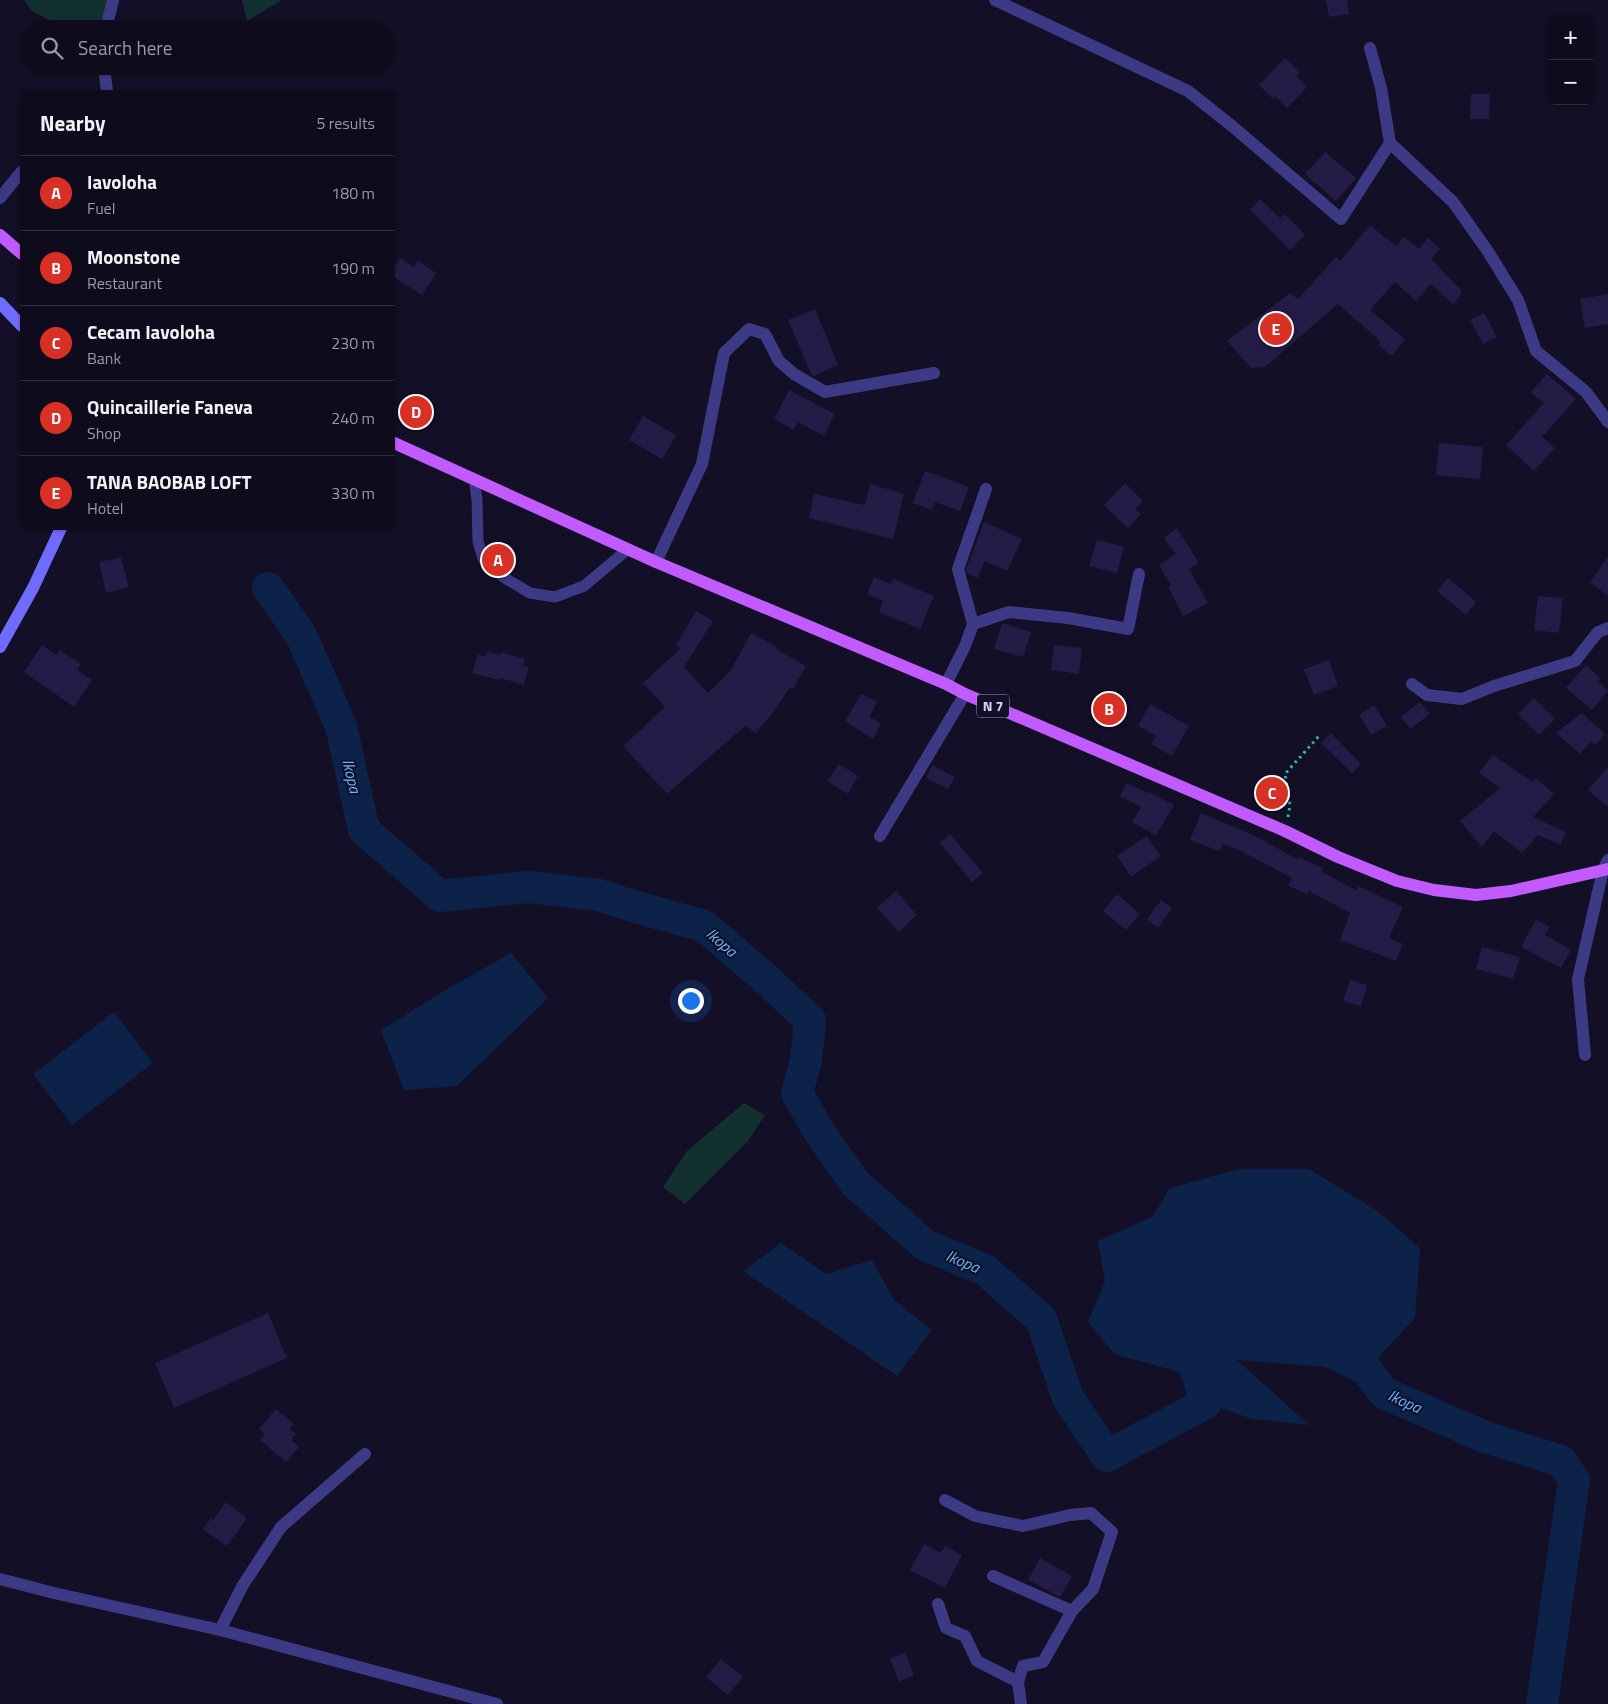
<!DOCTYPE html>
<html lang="en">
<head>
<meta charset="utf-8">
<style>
  body { margin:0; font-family:"Titillium Web",sans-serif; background:#1c1929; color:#f1f3f6 }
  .controls { position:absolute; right:15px; top:15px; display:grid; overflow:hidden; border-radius:8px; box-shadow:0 1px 4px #0004 }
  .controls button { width:45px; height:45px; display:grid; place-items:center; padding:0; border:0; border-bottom:1px solid #2e2b3b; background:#0e0b1c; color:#f1f3f6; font:25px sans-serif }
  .you { position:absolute; left:690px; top:1000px; width:18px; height:18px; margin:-12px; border:4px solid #fff; border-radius:50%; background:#1a73e8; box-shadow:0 0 0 8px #1a73e833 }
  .badge { display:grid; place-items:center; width:32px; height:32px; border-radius:50%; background:#d93025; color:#fff; font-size:16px; font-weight:700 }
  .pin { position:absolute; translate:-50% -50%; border:2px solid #fff; box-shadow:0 1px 5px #0006 }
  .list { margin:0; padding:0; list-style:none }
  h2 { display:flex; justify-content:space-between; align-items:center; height:65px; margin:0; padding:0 20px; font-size:21px }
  h2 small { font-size:16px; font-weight:400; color:#9b9ba3 }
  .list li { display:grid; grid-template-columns:32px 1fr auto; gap:15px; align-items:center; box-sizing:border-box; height:75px; padding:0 20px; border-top:1px solid #2e2b3b }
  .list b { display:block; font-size:19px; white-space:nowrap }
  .list p { margin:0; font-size:16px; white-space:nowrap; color:#9b9ba3 }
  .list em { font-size:16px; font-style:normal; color:#9b9ba3 }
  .icon { flex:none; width:28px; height:28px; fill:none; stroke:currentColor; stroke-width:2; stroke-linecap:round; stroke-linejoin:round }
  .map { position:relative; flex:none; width:1608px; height:1704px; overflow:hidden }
  .search { position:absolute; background:#0e0b1c; box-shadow:0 1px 4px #0004; left:20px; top:20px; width:375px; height:55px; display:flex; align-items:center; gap:12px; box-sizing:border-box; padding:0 18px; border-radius:28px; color:#9b9ba3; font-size:19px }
  .panel { position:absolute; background:#0e0b1c; box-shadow:0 1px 4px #0004; left:20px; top:90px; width:375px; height:440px; border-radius:8px }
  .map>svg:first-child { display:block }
  .green { fill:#12302f }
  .water { fill:#0c2248 }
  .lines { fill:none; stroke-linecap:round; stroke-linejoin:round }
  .river { stroke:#0c2248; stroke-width:32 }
  .building { fill:#241b47 }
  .path { stroke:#2fb8b0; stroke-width:3; stroke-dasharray:2.5 4; stroke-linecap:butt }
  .lane { stroke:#3d3a85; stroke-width:11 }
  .street { stroke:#3d3a85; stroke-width:12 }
  .secondary { stroke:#6f6bff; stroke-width:12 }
  .primary { stroke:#c25bff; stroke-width:12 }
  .labels { text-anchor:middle; stroke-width:4; stroke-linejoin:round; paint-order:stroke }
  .shield { fill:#130f26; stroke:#9e99be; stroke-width:1 }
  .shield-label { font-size:14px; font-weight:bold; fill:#d9d4ff }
  .water-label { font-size:16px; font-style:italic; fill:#62b6ff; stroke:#130f26 }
</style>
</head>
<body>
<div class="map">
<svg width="1608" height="1704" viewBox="0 0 1608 1704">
  <rect width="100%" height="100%" fill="#130f26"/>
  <g class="green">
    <path d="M24,0H113L106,29H66L32,11Z"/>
    <path d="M242,0H282L247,21Z"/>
    <path d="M744,1103L765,1115L748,1141L685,1204L663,1187L687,1151Z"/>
  </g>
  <g class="water">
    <path d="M511,953L548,998L457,1086L404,1090L381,1030L442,992Z"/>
    <path d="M114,1012L153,1063L72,1125L33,1074Z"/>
    <path d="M1239,1169H1309L1376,1210L1420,1248L1415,1318L1367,1370L1237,1360L1309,1425L1252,1419L1206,1403L1183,1373L1114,1354L1088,1322L1105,1281L1098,1241L1152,1217L1170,1188Z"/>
    <path d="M781,1243L826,1274L872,1260L894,1300L932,1330L897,1376L743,1271Z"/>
  </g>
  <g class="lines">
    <g class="river">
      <path d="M268,588L301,635L341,726L364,830L440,896L528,887L599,895L636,907L704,926L766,979L810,1020L806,1061L797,1093L820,1133L856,1184L925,1245L985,1270L1041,1319L1068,1398L1107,1456L1206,1403L1193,1362"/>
      <path d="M1327,1350L1367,1370L1384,1393L1485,1437L1561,1461L1574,1480L1542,1704"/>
    </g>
  </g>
  <g class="building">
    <path d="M1326,0H1347L1349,14L1329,17Z"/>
    <path d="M1285,58L1300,72L1296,76L1307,87L1287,108L1275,96L1273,99L1259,85Z"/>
    <path d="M1471,94H1490L1489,119H1470Z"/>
    <path d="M1325,152L1356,178L1336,201L1305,174Z"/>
    <path d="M1260,199L1280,218L1285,214L1305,235L1290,250L1250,210Z"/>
    <path d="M1370,225L1396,246L1404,237L1419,249L1428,238L1440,249L1431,259L1461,290V295L1453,304L1431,284L1416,301L1395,282L1370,310L1405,339L1392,356L1378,345L1381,342L1338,304L1265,367L1251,368L1227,341L1290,293L1298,299L1336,257L1340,261Z"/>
    <path d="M400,258L414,267L418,261L436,273L422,295L392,276V270Z"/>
    <path d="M1608,294V324L1585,328L1580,299Z"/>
    <path d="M815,309L838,365L814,376L811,374L788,320Z"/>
    <path d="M1484,313L1497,337L1483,344L1470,320Z"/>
    <path d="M1547,374L1576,399L1542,437L1555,448L1534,471L1506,445L1544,403L1531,392Z"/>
    <path d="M789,390L835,414L824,436L798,422L793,430L774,419Z"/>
    <path d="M643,416L676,435L662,459L629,440Z"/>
    <path d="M1439,443L1483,447L1480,479L1436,475Z"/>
    <path d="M925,471L969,487L960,511L935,502L932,510L913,503Z"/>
    <path d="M1125,483L1143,501L1135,509L1141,514L1128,528L1104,505Z"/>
    <path d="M870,484L904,494L893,539L809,518L814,494L865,505Z"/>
    <path d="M984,522L1022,539L1007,571L985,561L977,578L968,574L966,569Z"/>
    <path d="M1177,528L1199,563L1189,569L1208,603L1183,616L1168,587L1171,585L1159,565L1176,554L1164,538Z"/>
    <path d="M1097,540L1124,547L1117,573L1089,566Z"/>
    <path d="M121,557L129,587L106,593L99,562Z"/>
    <path d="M1608,557V596L1590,582Z"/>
    <path d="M874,577L891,584L893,579L934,596L920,629L879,612L883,601L867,594Z"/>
    <path d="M1448,578L1476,602L1466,615L1437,591Z"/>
    <path d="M1538,596L1563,598L1559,633L1534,630Z"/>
    <path d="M696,611L713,621L684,667L708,693L731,670L751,633L777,647L776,649L806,666L793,689L790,687L775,710L756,733L745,726L667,794L623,746L665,707L643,683L681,648L676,645Z"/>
    <path d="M1002,623L1031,632L1023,657L994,649Z"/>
    <path d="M42,645L56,655L60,650L81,664L77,670L92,680L74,707L24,672Z"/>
    <path d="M1054,645L1082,648L1079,674L1051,670Z"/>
    <path d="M487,651L500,655L501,652L525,659L523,666L529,667L524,685L500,678L499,680L472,673L478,654L485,657Z"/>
    <path d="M1329,660L1338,686L1314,695L1304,669Z"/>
    <path d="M1586,665L1600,678L1598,681L1608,691L1592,710L1566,688Z"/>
    <path d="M861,694L877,702L869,717L881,723L873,739L845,721Z"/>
    <path d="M1534,698L1555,719L1539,735L1518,714Z"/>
    <path d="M1420,702L1430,714L1410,729L1401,717Z"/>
    <path d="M1150,704L1189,726L1172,756L1151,744L1156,736L1138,726Z"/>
    <path d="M1374,705L1387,726L1371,735L1359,715Z"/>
    <path d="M1582,713L1605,734L1595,745L1591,741L1580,754L1556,733Z"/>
    <path d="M1331,733L1361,764L1352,773L1321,743Z"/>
    <path d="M1493,755L1532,782L1536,778L1554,794L1533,817L1566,832L1560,845L1538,835L1522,853L1494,831L1482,847L1460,821L1500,788L1479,773Z"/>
    <path d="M839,764L858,776L848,794L827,781Z"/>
    <path d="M932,765L955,777L948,789L926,778Z"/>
    <path d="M1608,767V807L1588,790Z"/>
    <path d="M1127,783L1148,793L1149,792L1174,805L1156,835L1132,822L1141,807L1120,796Z"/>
    <path d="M1201,813L1251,834L1297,859L1298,857L1323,868L1322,872L1356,890L1358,886L1403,907L1389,938L1403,944L1396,961L1340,940L1350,913L1309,891L1307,894L1288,886L1292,878L1237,849L1223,844L1219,851L1190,840Z"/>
    <path d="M950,834L983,873L972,882L940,843Z"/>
    <path d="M1147,836L1161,856L1131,877L1117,856Z"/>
    <path d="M896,891L917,915L899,932L877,908Z"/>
    <path d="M1117,894L1140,914L1126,930L1103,911Z"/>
    <path d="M1161,900L1172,908L1158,928L1147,919Z"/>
    <path d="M1536,920L1550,927L1545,935L1571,950L1561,968L1521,947Z"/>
    <path d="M1482,947L1520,957L1513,979L1476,969Z"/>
    <path d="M1350,980L1367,985L1361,1006L1343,1001Z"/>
    <path d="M268,1313L287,1358L174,1408L155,1363Z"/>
    <path d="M276,1409L294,1424L289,1429L296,1434L291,1440L299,1447L286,1462L260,1440L265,1434L259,1429Z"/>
    <path d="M226,1502L247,1518L227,1546L203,1529L211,1518L213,1520Z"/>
    <path d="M924,1544L941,1553L945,1546L962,1555L945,1588L910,1570Z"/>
    <path d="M1040,1558L1072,1576L1060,1597L1028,1580Z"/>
    <path d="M905,1652L914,1675L899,1682L890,1659Z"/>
    <path d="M721,1659L743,1677L728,1695L706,1677Z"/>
  </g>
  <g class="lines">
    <path class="path" d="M1288,817L1290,805L1285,774L1319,736"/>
    <path class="lane" d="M474,479L477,499L478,541L483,559L503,577L530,593L555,597L584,586L628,549"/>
    <g class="street">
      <path d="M995,0L1188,91L1232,126L1341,219L1390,143"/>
      <path d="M106,29L113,0"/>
      <path d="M1370,48L1381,88L1390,143L1453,202L1487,250L1518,300L1536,351L1586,392L1608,422"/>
      <path d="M104,66L107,92"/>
      <path d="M0,198L22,171"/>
      <path d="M656,562L702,464L724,353L749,329L765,334L779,361L794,374L825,392L934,373"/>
      <path d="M973,624L958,569L986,489"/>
      <path d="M946,684L965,646L973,624L1009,612L1068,618L1128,629L1139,574"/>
      <path d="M1412,684L1427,695L1462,699L1494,686L1575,661L1598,632L1608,628"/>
      <path d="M880,836L965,694"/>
      <path d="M1585,1055L1578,979L1603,870L1608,860"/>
      <path d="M945,1500L975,1516L1023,1526L1070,1515L1091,1513L1112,1532L1093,1589L1072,1611L1043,1662L1023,1666L1018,1682L1021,1704"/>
      <path d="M993,1576L1072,1611"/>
      <path d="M0,1579L54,1593L220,1630L497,1704"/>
      <path d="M938,1604L946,1628L965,1636L977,1661L1018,1682"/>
      <path d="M220,1630L243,1585L281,1527L365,1454"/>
    </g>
    <g class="secondary">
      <path d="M0,303L22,326"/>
      <path d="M0,647L33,588L61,528"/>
    </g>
    <g class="primary">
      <path d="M0,235L22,254"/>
      <path d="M392,442L656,562L946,684L965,694L1285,831L1338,857L1397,881L1434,890L1476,895L1511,891L1608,869"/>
    </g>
  </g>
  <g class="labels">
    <rect class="shield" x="977" y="694.5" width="32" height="23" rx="4"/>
    <g class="shield-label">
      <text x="993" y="711">N 7</text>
    </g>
    <g class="water-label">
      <text transform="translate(352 776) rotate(77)" y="6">Ikopa</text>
      <text transform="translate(722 942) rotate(41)" y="6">Ikopa</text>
      <text transform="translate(963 1261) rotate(23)" y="6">Ikopa</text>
      <text transform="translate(1405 1401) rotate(25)" y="6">Ikopa</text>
    </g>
  </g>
</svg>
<div class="controls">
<button>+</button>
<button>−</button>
</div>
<div class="you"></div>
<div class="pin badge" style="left:498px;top:560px">A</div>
<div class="pin badge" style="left:1109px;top:709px">B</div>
<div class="pin badge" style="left:1272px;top:793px">C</div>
<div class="pin badge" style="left:416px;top:412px">D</div>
<div class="pin badge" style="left:1276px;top:329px">E</div>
<div class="search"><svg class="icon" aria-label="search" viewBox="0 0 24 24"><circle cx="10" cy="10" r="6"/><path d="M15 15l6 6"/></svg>Search here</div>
<section class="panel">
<h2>Nearby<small>5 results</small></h2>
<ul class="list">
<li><span class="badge">A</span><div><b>Iavoloha</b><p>Fuel</p></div><em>180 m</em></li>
<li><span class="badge">B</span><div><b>Moonstone</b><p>Restaurant</p></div><em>190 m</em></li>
<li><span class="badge">C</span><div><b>Cecam Iavoloha</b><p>Bank</p></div><em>230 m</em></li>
<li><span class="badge">D</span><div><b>Quincaillerie Faneva</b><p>Shop</p></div><em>240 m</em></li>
<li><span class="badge">E</span><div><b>TANA BAOBAB LOFT</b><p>Hotel</p></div><em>330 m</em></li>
</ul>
</section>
</div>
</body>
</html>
